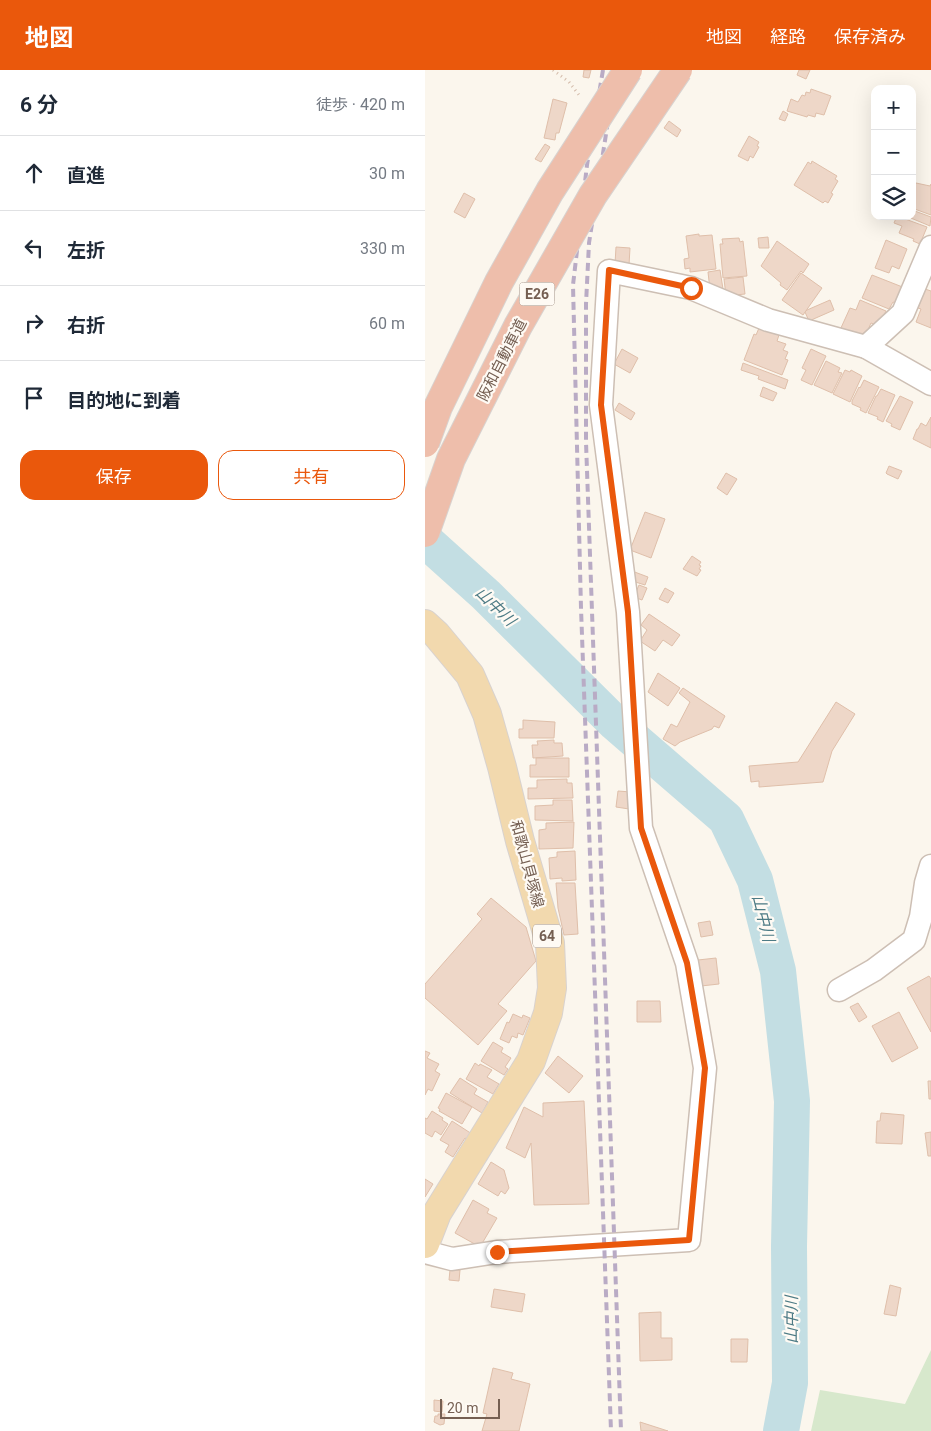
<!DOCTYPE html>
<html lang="ja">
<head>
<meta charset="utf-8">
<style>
  body { margin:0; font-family:Roboto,"Noto Sans JP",sans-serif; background:#f6f6f7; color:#1f2937 }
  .controls { position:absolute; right:15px; top:15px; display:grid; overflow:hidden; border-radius:10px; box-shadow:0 5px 20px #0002 }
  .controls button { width:45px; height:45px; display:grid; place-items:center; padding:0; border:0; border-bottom:1px solid #e0e1e3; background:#fff; color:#1f2937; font:25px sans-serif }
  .scale { position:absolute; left:15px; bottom:12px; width:60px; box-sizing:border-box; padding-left:5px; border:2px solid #755f52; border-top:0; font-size:14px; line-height:18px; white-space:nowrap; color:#755f52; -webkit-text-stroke:4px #fefaf4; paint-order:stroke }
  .stop { position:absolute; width:15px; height:15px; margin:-11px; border:4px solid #ea580c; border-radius:50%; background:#fff }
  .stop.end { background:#ea580c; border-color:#fff; box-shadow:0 1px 5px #0008 }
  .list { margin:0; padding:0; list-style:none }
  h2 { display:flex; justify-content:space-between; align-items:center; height:65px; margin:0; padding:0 20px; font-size:21px }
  h2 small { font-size:16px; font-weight:400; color:#747a83 }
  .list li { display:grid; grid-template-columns:32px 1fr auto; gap:15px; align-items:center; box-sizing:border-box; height:75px; padding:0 20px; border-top:1px solid #e0e1e3 }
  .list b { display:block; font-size:19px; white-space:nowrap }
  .list em { font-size:16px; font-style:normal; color:#747a83 }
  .actions { display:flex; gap:10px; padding:15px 20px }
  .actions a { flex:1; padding:11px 0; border:1px solid #ea580c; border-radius:15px; text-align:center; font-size:18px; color:#ea580c }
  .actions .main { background:#ea580c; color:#fff }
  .icon { flex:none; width:28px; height:28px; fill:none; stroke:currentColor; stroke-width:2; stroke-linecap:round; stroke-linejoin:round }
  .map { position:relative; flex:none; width:506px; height:1361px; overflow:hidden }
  header { display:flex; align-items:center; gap:30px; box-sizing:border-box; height:70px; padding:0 25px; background:#ea580c; color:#fff }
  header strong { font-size:24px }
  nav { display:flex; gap:28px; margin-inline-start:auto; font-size:18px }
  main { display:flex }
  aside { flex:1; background:#fff }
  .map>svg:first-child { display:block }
  .green { fill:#d7e8cc }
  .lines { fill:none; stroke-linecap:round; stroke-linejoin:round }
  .river { stroke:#c3dee3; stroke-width:36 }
  .building { fill:#eed7c8; stroke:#dfbfaa }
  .minor-casing { stroke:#cdbfb4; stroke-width:25 }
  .major-casing { stroke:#d8d2cf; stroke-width:30 }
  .path { stroke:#d3bbaa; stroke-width:3; stroke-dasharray:1 4; stroke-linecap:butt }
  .minor { stroke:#fff; stroke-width:22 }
  .major { stroke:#f2d9ae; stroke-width:28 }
  .rail { stroke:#b9abc5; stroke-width:4; stroke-dasharray:8 5; stroke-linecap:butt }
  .highway-bridge-casing { stroke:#d8d2cf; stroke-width:30; stroke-linecap:butt }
  .highway-bridge { stroke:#eebeab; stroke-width:28 }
  .route { stroke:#ea580c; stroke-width:6 }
  .labels { text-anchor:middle; stroke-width:4.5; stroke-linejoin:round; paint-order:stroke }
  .shield { fill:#fefaf4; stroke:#9e8e83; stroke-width:1 }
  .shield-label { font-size:14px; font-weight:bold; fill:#755f52 }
  .street-label { font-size:15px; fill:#755f52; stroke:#fefaf4 }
  .water-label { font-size:16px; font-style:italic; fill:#4d7b85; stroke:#fefaf4 }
</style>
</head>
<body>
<header>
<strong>地図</strong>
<nav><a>地図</a><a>経路</a><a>保存済み</a></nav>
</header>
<main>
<aside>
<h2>6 分<small>徒歩 · 420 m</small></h2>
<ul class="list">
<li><svg class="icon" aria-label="ahead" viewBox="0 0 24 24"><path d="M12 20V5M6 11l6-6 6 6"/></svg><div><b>直進</b></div><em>30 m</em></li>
<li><svg class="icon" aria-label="left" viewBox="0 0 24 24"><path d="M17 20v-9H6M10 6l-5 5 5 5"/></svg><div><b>左折</b></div><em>330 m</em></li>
<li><svg class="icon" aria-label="right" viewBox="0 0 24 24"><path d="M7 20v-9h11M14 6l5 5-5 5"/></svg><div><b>右折</b></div><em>60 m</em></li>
<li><svg class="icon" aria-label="arrive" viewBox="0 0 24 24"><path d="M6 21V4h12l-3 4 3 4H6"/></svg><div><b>目的地に到着</b></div></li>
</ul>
<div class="actions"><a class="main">保存</a><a>共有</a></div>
</aside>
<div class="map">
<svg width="506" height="1361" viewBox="0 0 506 1361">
  <rect width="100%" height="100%" fill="#fbf6ed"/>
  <path class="green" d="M506,1280V1361H386L395,1320L480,1334Z"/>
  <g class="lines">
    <path class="river" d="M0,470L61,525L190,653L301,749L330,810L353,901L367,1031L364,1176L365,1313L356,1361"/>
  </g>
  <g class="building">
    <path d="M159,0H166L164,8L158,7Z"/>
    <path d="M374,0H385L381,9L372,5Z"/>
    <path d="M386,19L406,26L399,45L391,43L390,47L383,45L382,47L362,41L366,29L373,32L377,25L380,26L381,22L385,23Z"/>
    <path d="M128,29L142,33L134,63H131L130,70L119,68Z"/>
    <path d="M358,41L363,44L360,51L354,49Z"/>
    <path d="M244,51L256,60L252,67L239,58Z"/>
    <path d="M324,66L334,72L332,76L334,77L328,88L325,86L323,91L313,86Z"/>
    <path d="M120,74L125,77L116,92L110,89Z"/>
    <path d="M387,91L412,106L410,109L413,111L406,123L408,124L403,133L400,131L398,133L369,115L383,92L386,94Z"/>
    <path d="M491,113L505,116L506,114V145L487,138V116L489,117Z"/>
    <path d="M39,123L50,129L40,148L29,142Z"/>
    <path d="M487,140L506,147L505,156L481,146H487Z"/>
    <path d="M472,146L502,157L495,174L488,171L489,169L474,163L477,156L469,153Z"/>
    <path d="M274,164V166L287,165L291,199L265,202V198L260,199L259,189L264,188L261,166Z"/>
    <path d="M343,167L344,178H334L333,168Z"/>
    <path d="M314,168L315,172L318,171L322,206L298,208L295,174H298L297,169Z"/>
    <path d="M461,170L482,179L474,199L467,196L464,203L450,198Z"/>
    <path d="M352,171L384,194L378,203L376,201L362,220L355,215L356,213L336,196Z"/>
    <path d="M191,177L205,178L204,195L190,194Z"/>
    <path d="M295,200L298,219L285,220L283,202Z"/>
    <path d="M376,203L397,218L378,245L357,230Z"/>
    <path d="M447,205L480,218L473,234L468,232L464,239L437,228Z"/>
    <path d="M318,207L320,224L301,226L299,209Z"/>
    <path d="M500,219L506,221V258L491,252L496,239L493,238Z"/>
    <path d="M405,230L409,240L384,251L380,242L382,240Z"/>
    <path d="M435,230L461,241L454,256L446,253L439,269L415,260L425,238L431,240Z"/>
    <path d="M334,258L354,265L352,271L361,274L358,280L363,282L360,289L363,290L357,305L319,290L329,264L331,265Z"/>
    <path d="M197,279L213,288L205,303L189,294Z"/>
    <path d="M386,279L401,286L387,315L376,310L381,300L377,298Z"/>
    <path d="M401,291L415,298L413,302L417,303L407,323L389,315Z"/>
    <path d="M318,293L363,310L360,319L333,309L334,306L316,300Z"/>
    <path d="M420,300L425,302L426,300L437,306L425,332L408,324Z"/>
    <path d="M439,310L454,317L441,343L435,340L436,338L427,334V331L434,317L435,318Z"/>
    <path d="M338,317L352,323L348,331L335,326Z"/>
    <path d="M456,319L470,325L458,352L452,349L453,347L443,343L451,326H452Z"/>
    <path d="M475,326L488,332L475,360L466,356L467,354L461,351Z"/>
    <path d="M194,333L210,343L206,350L190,340Z"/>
    <path d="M506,347V378L488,369L492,359H493L496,353L501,356Z"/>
    <path d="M464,396L477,401L473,409L462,404L461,403Z"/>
    <path d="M301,403L312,409L302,425L292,418Z"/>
    <path d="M220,442L240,449L226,488L205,480Z"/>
    <path d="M267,486L276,492L274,495L276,496L274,499L276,500L272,506L258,499Z"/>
    <path d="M207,501L223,507L220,515L204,510Z"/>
    <path d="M214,515L222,518L217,530L209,527Z"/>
    <path d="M240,518L249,523L243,533L234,529Z"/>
    <path d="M224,544L255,565L247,576L238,570L230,581L215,571L222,560L216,555Z"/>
    <path d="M233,603L255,618L243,636L223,622Z"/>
    <path d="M258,618L300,646L294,658L289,656L287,659L255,672L250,676L238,669L246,654L252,657L265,632L254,623Z"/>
    <path d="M411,632L430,644L407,681L398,712L334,717V711L326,712L324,696L373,692Z"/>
    <path d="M98,650L130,652L129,668H94V659H98Z"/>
    <path d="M129,670V673H137L138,686L108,688L107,675H113L112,671Z"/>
    <path d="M111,688H144V707H105V695H111Z"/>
    <path d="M142,709V713H147L148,728L103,729V718H112V710Z"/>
    <path d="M193,721L206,722L204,739L191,737Z"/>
    <path d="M128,730H147L148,751L110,750V736L128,735Z"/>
    <path d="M149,752L148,778L114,779V760L121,759V753Z"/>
    <path d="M150,781L151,810L137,811V808L125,809L124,788L132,787V782Z"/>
    <path d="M131,813H150L153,864L139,865L133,838Z"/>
    <path d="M66,828L101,857L111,891L73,934L82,941L53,975L0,928V914L57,849L52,844Z"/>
    <path d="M285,851L288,865L276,867L273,853Z"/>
    <path d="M291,888L294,914L276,916L273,890Z"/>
    <path d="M504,906L506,909V962L482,918Z"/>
    <path d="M212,931H235L236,952H212Z"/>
    <path d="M433,933L442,947L434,952L425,937Z"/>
    <path d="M474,942L493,978L467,992L447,956Z"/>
    <path d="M88,944L97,948L98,945L105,948L98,965L93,963L92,968L87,966L84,973L75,969L82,952L84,953Z"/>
    <path d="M68,972L78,978L76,982L86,988L80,997L83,999L79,1005L56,991Z"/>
    <path d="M0,981L5,983L2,988L14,994L10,1001L15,1004L7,1021L3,1019L0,1025Z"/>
    <path d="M133,986L158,1006L144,1023L120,1003Z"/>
    <path d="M50,993L54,996L55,994L67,1000L62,1007L74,1014L68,1024L41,1009Z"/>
    <path d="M35,1008L52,1019L49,1024L63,1032L57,1043L25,1023Z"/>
    <path d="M503,1011H506V1029H504Z"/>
    <path d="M21,1023L47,1037L37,1054L14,1041L15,1039L13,1038Z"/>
    <path d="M159,1031L164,1134L109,1135L106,1073L100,1088L81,1078L99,1037L118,1047V1033Z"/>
    <path d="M7,1041L18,1048L17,1050L23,1054L16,1065L10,1061L7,1067L0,1063V1048L2,1049Z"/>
    <path d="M456,1043L479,1045L477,1074L451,1073L452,1051H455Z"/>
    <path d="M27,1051L47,1064L43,1070L40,1068L28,1087L20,1082L24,1075L15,1070Z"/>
    <path d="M506,1062V1086H503L500,1063Z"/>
    <path d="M66,1092L79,1100L84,1118L80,1124L76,1121L73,1126L53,1114Z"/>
    <path d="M0,1109L8,1114L0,1127Z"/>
    <path d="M48,1130L64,1139L62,1143L72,1148L55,1177L30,1163Z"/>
    <path d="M25,1200H35L34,1211L24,1210Z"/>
    <path d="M465,1215L476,1218L471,1246L459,1244Z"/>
    <path d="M69,1219L100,1224L97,1242L66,1237Z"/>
    <path d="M236,1242V1268H247V1290L215,1291L214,1243Z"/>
    <path d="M306,1269H323L322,1292H306Z"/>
    <path d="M68,1298L88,1303L86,1309L105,1314L94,1361H57L62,1344L58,1343Z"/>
    <path d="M9,1330L18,1331L17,1342L9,1341Z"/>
    <path d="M13,1344H20L19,1354L15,1355L9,1352L10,1346H13Z"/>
    <path d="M215,1352L243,1361H216Z"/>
  </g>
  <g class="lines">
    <g class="minor-casing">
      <g id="minor">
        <path d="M441,277L506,314"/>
        <path d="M414,920L449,900L489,870L496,847L501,813L506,796"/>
        <path d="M0,1182L27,1189L72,1182L264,1170L280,998L262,893L216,758L203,542L176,335L184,201L266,218L343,250L441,277L478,243L506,177"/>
      </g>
    </g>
    <g class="major-casing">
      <path id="major" d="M0,554L11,564L45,605L62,644L77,697L95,771L125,873L127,918L123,943L106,991L12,1143L0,1174"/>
    </g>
    <path class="path" d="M128,0L144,12L154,25"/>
    <use href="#minor" class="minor"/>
    <use href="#major" class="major"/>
    <g class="rail">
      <path d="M178,0L162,95L148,215L156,538L186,1361"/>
      <path d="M191,0L164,173L161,234V372L196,1361"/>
    </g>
    <g class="highway-bridge-casing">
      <g id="highway-bridge">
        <path d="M0,373L13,337L74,212L125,121L203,0"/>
        <path d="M0,463L26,389L93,256L168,125L253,0"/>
      </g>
    </g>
    <use href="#highway-bridge" class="highway-bridge"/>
  </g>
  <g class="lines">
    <path class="route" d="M72,1182L264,1170L280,998L262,893L216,758L203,542L176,335L184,200L266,218"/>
  </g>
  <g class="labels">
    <g class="shield">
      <rect x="94.5" y="212.5" width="35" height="23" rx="4"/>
      <rect x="108" y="854.5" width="28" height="23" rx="4"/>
    </g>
    <g class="shield-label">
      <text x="112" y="229">E26</text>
      <text x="122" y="871">64</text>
    </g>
    <g class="street-label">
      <text transform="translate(77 290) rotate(-63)" y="5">阪和自動車道</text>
      <text transform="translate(102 794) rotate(75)" y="5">和歌山貝塚線</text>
    </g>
    <g class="water-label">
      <text transform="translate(71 536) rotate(44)" y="6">山中川</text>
      <text transform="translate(339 848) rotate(76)" y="6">山中川</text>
      <text transform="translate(366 1250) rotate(-90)" y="6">山中川</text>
    </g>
  </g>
</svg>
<div class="controls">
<button>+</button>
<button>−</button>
<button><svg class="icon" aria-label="layers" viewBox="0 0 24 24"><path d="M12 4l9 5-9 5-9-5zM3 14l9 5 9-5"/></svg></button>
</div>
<div class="scale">20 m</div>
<div class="stop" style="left:266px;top:218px"></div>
<div class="stop end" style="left:72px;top:1182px"></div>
</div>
</main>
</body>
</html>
